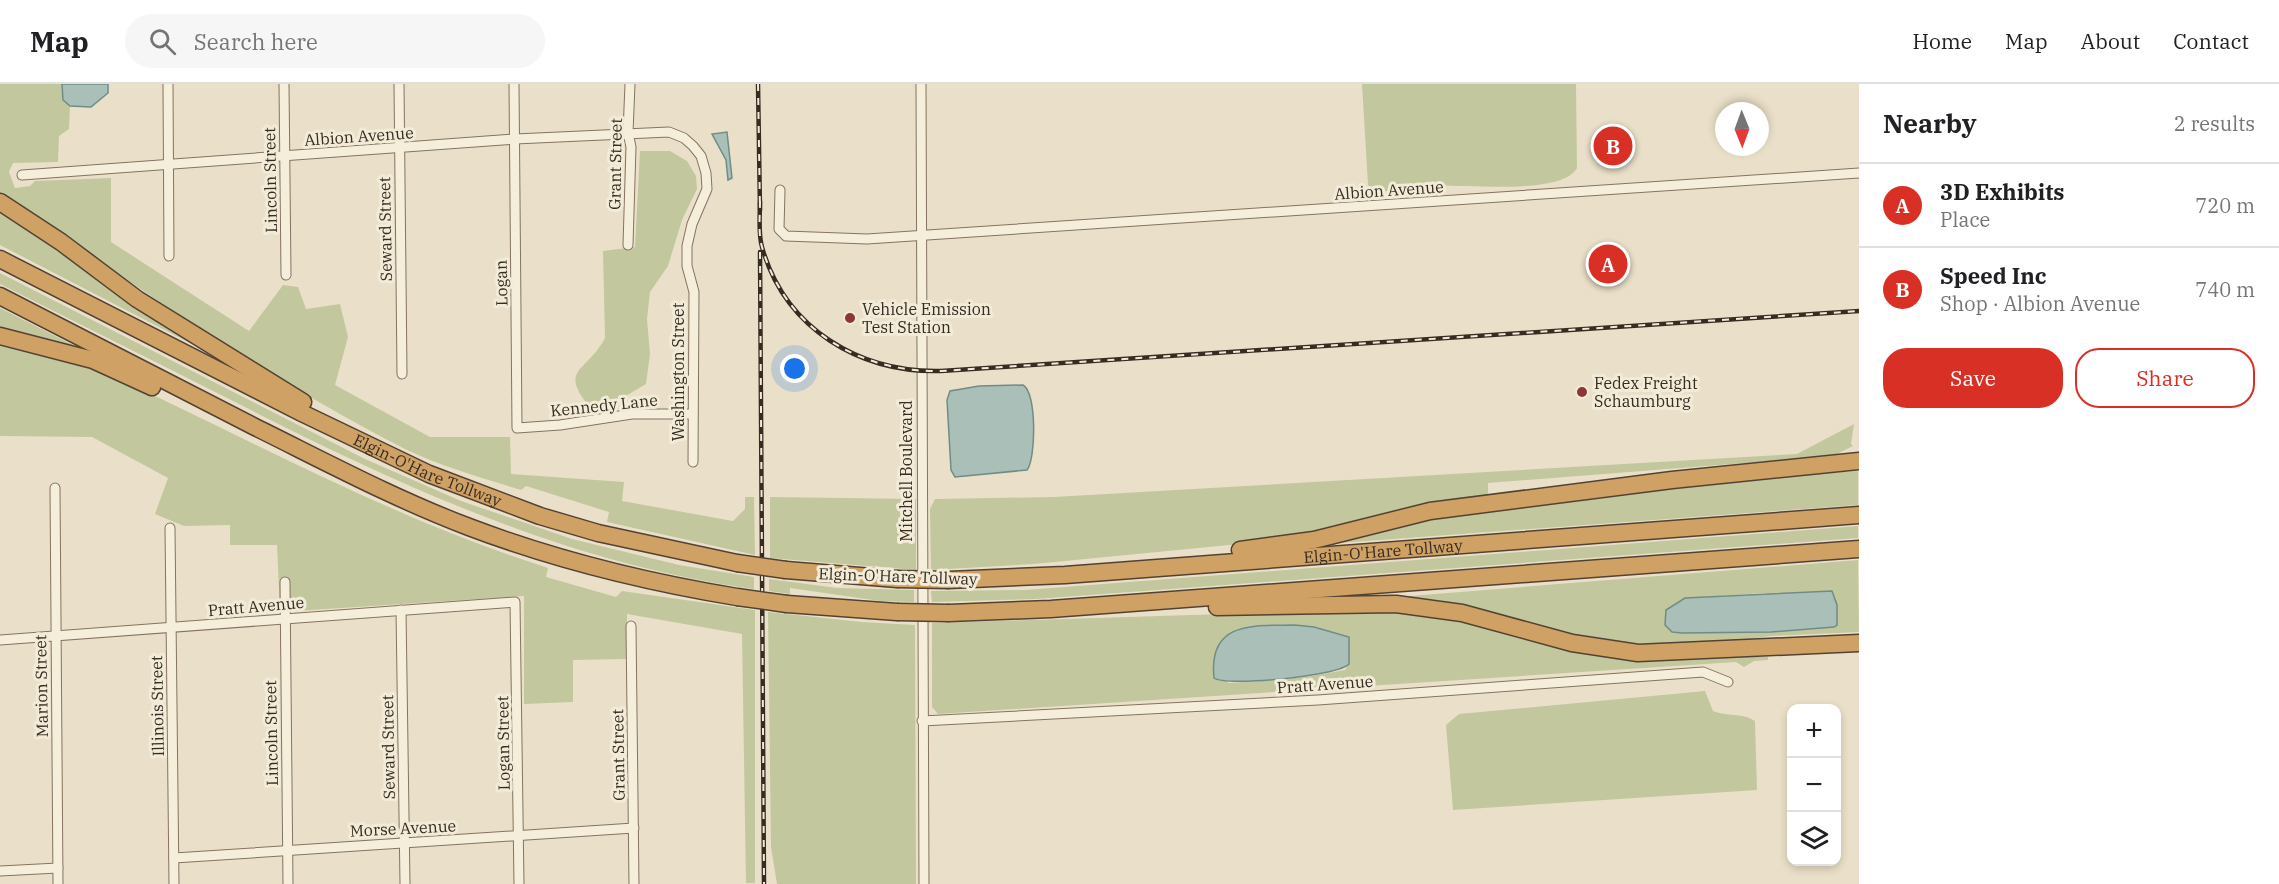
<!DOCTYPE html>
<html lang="en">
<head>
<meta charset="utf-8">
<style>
  body { margin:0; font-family:"IBM Plex Serif",serif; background:#f6f6f6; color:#202124 }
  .controls { position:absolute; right:18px; bottom:18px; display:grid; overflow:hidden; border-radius:12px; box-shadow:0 3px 9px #0003 }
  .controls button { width:54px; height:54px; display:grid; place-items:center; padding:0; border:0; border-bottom:2px solid #e0e0e0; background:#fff; color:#202124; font:30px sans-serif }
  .compass { position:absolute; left:1715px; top:18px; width:54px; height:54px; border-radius:50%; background:#fff; box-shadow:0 3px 9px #0003; rotate:179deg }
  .you { position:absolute; left:795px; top:285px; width:21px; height:21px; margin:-15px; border:4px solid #fff; border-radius:50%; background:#1a73e8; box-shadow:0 0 0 9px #1a73e833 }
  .badge { display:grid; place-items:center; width:39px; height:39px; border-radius:50%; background:#d93025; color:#fff; font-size:20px; font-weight:700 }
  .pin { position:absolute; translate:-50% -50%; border:3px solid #fff; box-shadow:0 2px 6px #0006 }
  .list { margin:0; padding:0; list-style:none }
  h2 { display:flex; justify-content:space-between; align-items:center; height:78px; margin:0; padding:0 24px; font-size:26px }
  h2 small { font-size:20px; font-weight:400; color:#757577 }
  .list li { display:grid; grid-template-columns:39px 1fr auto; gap:18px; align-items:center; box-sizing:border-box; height:84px; padding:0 24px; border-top:2px solid #e0e0e0 }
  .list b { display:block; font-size:22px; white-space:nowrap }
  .list p { margin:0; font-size:20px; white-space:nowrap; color:#757577 }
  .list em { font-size:20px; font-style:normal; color:#757577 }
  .actions { display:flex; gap:12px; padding:18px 24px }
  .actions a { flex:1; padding:14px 0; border:2px solid #d93025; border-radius:24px; text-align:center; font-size:21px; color:#d93025 }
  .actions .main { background:#d93025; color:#fff }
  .icon { flex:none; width:33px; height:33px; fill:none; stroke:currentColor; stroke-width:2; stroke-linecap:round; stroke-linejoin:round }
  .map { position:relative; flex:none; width:1859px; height:800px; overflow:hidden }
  header { display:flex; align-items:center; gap:36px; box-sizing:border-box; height:84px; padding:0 30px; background:#fff; border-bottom:2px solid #e0e0e0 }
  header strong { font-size:28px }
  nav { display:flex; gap:33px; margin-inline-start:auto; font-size:21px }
  .search { width:420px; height:54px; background:#f6f6f6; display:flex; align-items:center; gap:15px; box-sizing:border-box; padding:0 21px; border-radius:33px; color:#757577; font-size:22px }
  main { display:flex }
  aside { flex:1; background:#fff }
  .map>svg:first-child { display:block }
  .green { fill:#c2c79e; fill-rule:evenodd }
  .water { fill:#a9bfb8; stroke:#718c86; stroke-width:1.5 }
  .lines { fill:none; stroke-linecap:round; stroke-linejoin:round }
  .minor-casing { stroke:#847360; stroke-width:11 }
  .motorway-casing { stroke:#534233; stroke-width:19 }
  .minor { stroke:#f5eedb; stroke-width:9 }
  .motorway { stroke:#cfa164; stroke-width:16 }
  .rail-casing { stroke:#362c21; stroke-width:4.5 }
  .rail { stroke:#f2ebd8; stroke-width:2; stroke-dasharray:7; stroke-linecap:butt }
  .motorway-bridge-casing { stroke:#534233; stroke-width:19; stroke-linecap:butt }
  .motorway-bridge { stroke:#cfa164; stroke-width:16 }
  .poi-dot { fill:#8d3636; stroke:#f2ebd8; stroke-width:2 }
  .labels { text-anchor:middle; stroke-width:6; stroke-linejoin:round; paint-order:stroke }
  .street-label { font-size:16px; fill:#362c21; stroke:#f2ebd8 }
  .poi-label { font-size:16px; fill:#362c21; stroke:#f2ebd8; text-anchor:start }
</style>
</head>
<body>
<header>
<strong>Map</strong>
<div class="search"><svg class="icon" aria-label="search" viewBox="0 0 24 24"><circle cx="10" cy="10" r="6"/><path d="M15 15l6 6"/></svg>Search here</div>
<nav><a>Home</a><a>Map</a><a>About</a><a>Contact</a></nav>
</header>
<main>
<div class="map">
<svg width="1859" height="800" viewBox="0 0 1859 800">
  <rect width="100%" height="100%" fill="#eae0c9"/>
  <g class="green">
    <path d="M0,0H62L63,16L70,22L69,45L59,52L58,78L13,79L9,88L15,104L30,102L35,97L111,94V158L249,247L283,201L298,203L306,225L340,220L348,253L335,301L430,353H510L511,390L624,398L622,417L733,437L745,425V413H754L755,471L607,438L609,428L526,402L521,406C483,394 442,383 405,365C263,293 133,198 0,111Z"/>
    <path d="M1362,0H1576L1577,84C1561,113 1457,99 1426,102C1408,104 1390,108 1371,108L1368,101Z"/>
    <path d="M640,67H670L687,77L696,92L697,105L682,136L668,182L650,208L647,235L650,270L646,300L602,326L593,327C556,284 586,290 605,254L603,167L635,163Z"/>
    <path d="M0,125L217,273L0,161Z"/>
    <path d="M0,189L365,375L461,417L572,455L679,481L754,493V505C569,480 400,402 235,318C157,279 78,239 0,200Z"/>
    <path d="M0,224L79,264L0,246Z"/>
    <path d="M0,260L84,280L113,292C257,359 396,436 548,484L546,493L616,513L622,507L755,526V799H746L742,550L627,530V575L573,576V618L524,620V512L280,528L277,461H230V441L184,442L155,430L168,394L92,353L0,352Z"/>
    <path d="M1854,340L1851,360L1853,362L1833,372L1488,399V414L1260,458L1034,480L931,486L930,425L935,415L1054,413L1797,370Z"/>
    <path d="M1858,387V421L1326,460L1436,432L1776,392Z"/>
    <path d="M770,413L916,415V486L770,474Z"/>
    <path d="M1858,442V454L1036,515L932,518L931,507L1025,506Z"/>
    <path d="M1858,476L1859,548L1770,552L1718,560L1638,564L1385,514ZM1765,509L1833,543L1771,548H1672L1685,514Z"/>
    <path d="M769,495L837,504L914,506V518L880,517L790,504V510L769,507Z"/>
    <path d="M1381,525L1721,573H1768V576L1754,577L1744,583L1736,578L938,630L932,623V539ZM1295,541L1314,543L1349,580L1345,586L1306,593L1229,599L1213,590L1219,564L1237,545Z"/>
    <path d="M768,528L862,538L915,541L916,800H777L771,763Z"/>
    <path d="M1705,607L1713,627C1728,633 1741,628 1755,637L1757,706L1453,726L1446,641L1459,630Z"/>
  </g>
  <g class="water">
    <path d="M62,0H108V9L91,23L70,22L63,16Z"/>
    <path d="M727,48L732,94L728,96L726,76L712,50Z"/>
    <path d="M1023,301C1037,308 1036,375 1027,386L955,393L951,386L947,316L950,307L979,302Z"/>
    <path d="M1832,507L1837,521V541L1834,543L1771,548L1682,549L1672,548L1665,541L1666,526L1685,514Z"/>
    <path d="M1295,541L1314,543L1349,553V580C1339,592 1226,603 1214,594C1208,536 1254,542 1295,541Z"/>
  </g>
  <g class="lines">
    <g class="minor-casing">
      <g id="minor">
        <path d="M168,0L169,172"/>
        <path d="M284,0L286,191"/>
        <path d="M399,0L402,290"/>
        <path d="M514,0L517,344L560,341L632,330H693"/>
        <path d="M921,0L924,800"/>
        <path d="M22,91L515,55L669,48L684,54L693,62L701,72L706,89L707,105L692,140L687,162V182L694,208L693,378"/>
        <path d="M780,106L779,145L786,152L867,155L1859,89"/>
        <path d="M628,161L631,63L628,49L630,0"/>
        <path d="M55,404L58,800"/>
        <path d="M170,444L174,800"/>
        <path d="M285,498L288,800"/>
        <path d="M401,526L405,800"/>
        <path d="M631,542L634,800"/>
        <path d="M0,556L515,518L519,800"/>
        <path d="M922,637L1318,616L1703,588L1728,598"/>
        <path d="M174,774L634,744"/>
        <path d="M0,787L58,784"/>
      </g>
    </g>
    <g class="motorway-casing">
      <g id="motorway">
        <path d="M0,118L61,158L137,215L303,318"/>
        <path id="s1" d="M0,175L304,330L429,390L540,432L598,449L737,479"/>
        <path d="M0,212C85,256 170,299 255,343C326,378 395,415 469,443C556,476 646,498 737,513"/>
        <path d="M0,252L93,276L152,303"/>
        <path d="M1240,466L1314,456L1430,427L1672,396L1859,377"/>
        <path d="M786,486L897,495"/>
        <path id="s2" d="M949,496L1065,491L1859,431"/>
        <path d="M787,520L897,528"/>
        <path d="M1217,523L1396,520L1462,529L1572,559L1638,569L1859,559"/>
        <path d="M949,529L1051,525L1859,465"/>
      </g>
    </g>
    <use href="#minor" class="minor"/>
    <use href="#motorway" class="motorway"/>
    <g class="rail-casing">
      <g id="rail">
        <path d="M758,0L760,126"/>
        <path d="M760,117C760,132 758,149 762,163C785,245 860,289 941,287L1859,227"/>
        <path d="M760,168L764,800"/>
      </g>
    </g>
    <use href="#rail" class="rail"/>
    <g class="motorway-bridge-casing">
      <g id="motorway-bridge">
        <path d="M737,479L786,486"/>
        <path d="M897,495L949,496"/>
        <path d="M737,513L787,520"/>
        <path d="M897,528L949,529"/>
      </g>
    </g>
    <use href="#motorway-bridge" class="motorway-bridge"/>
  </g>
  <g class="poi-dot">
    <circle cx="850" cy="234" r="6"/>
    <circle cx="1582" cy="308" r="6"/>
  </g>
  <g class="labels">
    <g class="street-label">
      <text transform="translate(359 52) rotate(-4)" y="6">Albion Avenue</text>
      <text transform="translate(615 80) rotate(-89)" y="6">Grant Street</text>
      <text transform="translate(270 96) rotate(-91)" y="6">Lincoln Street</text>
      <text transform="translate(1389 106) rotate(-4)" y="6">Albion Avenue</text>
      <text transform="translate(385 145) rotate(-91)" y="6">Seward Street</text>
      <text transform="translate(501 199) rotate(-91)" y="6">Logan</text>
      <text transform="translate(678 288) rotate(-90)" y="6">Washington Street</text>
      <text transform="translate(604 321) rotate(-6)" y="6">Kennedy Lane</text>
      <text dy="6" stroke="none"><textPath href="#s1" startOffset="477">Elgin-O'Hare Tollway</textPath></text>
      <text transform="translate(906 387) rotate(-90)" y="6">Mitchell Boulevard</text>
      <text dy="6" stroke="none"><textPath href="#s2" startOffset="435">Elgin-O'Hare Tollway</textPath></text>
      <text transform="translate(898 492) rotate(2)" y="6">Elgin-O'Hare Tollway</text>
      <text transform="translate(256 522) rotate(-5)" y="6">Pratt Avenue</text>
      <text transform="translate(1325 600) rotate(-4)" y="6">Pratt Avenue</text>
      <text transform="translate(41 602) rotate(-91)" y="6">Marion Street</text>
      <text transform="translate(157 622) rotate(-91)" y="6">Illinois Street</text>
      <text transform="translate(271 649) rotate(-91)" y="6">Lincoln Street</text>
      <text transform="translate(503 659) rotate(-91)" y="6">Logan Street</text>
      <text transform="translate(388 663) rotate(-91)" y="6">Seward Street</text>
      <text transform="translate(618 671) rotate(-91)" y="6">Grant Street</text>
      <text transform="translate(403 744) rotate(-3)" y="6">Morse Avenue</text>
    </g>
    <g class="poi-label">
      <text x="862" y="231">Vehicle Emission<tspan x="862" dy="18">Test Station</tspan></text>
      <text x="1594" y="305">Fedex Freight<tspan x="1594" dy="18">Schaumburg</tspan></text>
    </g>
  </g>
</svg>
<div class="controls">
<button>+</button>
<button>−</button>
<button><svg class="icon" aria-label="layers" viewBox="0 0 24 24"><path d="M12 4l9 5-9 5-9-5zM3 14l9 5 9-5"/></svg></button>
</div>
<svg class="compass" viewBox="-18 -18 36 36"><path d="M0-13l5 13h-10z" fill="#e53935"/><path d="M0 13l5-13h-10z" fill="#757577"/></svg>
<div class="you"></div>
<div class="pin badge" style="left:1608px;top:180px">A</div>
<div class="pin badge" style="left:1613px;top:62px">B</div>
</div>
<aside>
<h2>Nearby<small>2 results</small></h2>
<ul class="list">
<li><span class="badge">A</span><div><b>3D Exhibits</b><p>Place</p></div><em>720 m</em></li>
<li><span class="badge">B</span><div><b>Speed Inc</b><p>Shop · Albion Avenue</p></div><em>740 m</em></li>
</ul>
<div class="actions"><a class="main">Save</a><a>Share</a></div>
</aside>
</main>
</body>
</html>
